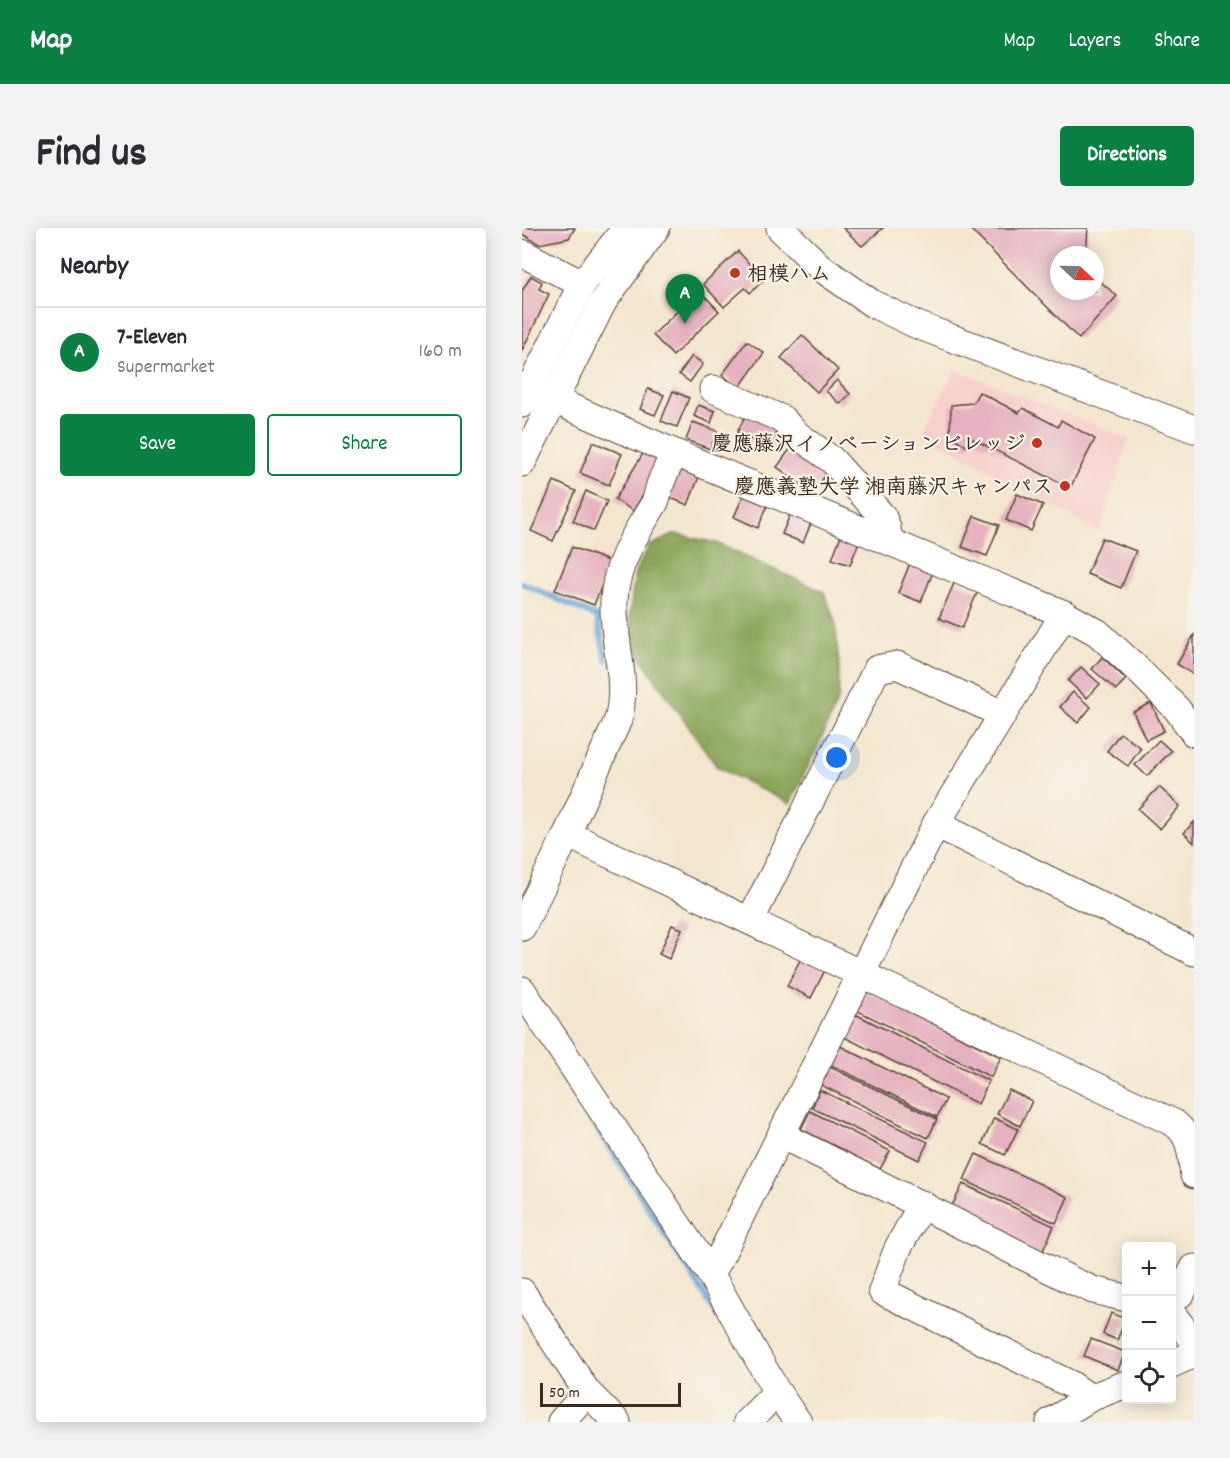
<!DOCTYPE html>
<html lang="en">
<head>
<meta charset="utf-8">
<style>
  body { margin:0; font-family:Dekko,"Klee One",sans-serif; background:#f2f2f3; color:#2b2b33 }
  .controls { position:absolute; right:18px; bottom:18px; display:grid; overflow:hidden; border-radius:6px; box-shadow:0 3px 15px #0003 }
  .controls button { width:54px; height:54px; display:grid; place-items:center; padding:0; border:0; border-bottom:2px solid #e1e1e2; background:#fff; color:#2b2b33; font:30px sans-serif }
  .compass { position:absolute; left:528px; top:18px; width:54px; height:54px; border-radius:50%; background:#fff; box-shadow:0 3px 15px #0003; rotate:112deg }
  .scale { position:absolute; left:18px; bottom:15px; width:141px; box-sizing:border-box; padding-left:6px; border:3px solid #3b2a1e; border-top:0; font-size:16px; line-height:21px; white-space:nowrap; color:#3b2a1e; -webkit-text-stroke:4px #f7f3e8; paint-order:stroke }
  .you { position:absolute; left:315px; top:530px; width:21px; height:21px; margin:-15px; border:4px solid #fff; border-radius:50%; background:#1a73e8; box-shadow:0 0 0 9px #1a73e833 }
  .badge { display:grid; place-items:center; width:39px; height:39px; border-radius:50%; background:#0b8043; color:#fff; font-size:20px; font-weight:700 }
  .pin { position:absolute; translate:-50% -50px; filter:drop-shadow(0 2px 3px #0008) }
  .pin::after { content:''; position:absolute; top:32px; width:21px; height:18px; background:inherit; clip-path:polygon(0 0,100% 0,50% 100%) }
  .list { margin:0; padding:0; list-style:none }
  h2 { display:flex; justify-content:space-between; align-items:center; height:78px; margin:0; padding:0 24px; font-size:26px }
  h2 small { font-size:20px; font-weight:400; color:#7c7c81 }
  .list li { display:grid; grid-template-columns:39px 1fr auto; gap:18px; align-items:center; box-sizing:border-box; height:90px; padding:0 24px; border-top:2px solid #e1e1e2 }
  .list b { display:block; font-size:22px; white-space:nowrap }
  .list p { margin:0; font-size:20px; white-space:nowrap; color:#7c7c81 }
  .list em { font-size:20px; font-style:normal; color:#7c7c81 }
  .actions { display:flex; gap:12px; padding:18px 24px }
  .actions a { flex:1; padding:14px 0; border:2px solid #0b8043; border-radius:6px; text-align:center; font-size:21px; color:#0b8043 }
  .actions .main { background:#0b8043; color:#fff }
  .icon { flex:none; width:33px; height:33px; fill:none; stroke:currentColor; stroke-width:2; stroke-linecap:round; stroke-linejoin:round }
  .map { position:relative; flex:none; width:672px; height:1194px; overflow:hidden; border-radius:6px }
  header { display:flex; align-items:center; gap:36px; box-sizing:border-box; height:84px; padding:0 30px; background:#0b8043; color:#fff }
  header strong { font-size:28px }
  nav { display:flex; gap:33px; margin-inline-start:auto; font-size:21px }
  .intro { display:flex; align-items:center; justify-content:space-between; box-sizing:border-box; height:144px; padding:0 36px }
  h1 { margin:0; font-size:42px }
  .button { padding:15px 27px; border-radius:6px; background:#0b8043; color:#fff; font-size:21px; font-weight:700 }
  main { display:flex; gap:36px; padding:0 36px }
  aside { flex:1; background:#fff; border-radius:6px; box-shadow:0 3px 15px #0003 }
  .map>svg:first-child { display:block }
  .built { fill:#f7d0cc }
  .forest { fill:#8aa65a; stroke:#62683c; stroke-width:1.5 }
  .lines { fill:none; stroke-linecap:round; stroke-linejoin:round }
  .stream { stroke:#67a5d9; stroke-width:6 }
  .building { fill:#e6b1c0 }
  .minor-casing { stroke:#574638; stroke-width:29 }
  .minor { stroke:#fff; stroke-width:27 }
  .poi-dot { fill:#c8321e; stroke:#f7f3e8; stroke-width:2 }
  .labels { text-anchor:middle; stroke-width:4.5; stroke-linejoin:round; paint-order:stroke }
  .poi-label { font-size:21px; font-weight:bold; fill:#3b2a1e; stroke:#f7f3e8; text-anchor:end }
</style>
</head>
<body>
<header>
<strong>Map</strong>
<nav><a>Map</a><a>Layers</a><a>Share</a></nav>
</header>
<div class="intro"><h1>Find us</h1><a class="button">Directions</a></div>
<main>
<aside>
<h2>Nearby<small></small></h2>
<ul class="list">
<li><span class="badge">A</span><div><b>7-Eleven</b><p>Supermarket</p></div><em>160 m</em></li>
</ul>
<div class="actions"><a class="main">Save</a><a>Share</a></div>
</aside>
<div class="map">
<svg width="672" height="1194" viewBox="0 0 672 1194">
  <rect width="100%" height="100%" fill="#f7f3e8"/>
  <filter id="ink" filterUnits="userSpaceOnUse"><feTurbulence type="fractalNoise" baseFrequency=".0167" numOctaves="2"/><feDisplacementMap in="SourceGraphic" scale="12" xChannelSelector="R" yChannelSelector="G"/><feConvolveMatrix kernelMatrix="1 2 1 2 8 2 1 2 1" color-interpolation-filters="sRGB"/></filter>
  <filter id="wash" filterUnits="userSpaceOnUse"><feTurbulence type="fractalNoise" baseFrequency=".008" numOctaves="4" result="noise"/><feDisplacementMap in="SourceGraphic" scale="24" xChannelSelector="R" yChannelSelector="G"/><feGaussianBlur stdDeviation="1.35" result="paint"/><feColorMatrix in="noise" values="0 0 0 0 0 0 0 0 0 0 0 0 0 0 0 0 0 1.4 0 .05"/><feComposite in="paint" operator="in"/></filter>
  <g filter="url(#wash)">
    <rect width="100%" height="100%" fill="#f4e6ce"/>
    <path class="built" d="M433,141L607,211L577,304L400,205Z"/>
    <path class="forest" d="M153,306L194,315L302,364L313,393L317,437V469L302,505L268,576L195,539L115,425L107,392L113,345L127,318Z"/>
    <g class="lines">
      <g class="stream">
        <path d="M0,355L75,389L84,432"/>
        <path d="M38,843L202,1097"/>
      </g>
    </g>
    <g id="blocks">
      <g class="building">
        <path d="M0,0H53L47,10L17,16L0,6Z"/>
        <path d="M321,0H361L340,18Z"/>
        <path d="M447,0H566L564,27H537V63H573V49L595,68L557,111Z"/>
        <path d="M216,23L242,52L228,65L223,60L202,79L181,56Z"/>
        <path d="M9,48L20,54L17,61L27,66L0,123V63Z"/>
        <path d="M177,62L197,83L151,128L131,107Z"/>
        <path d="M280,107L316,142L295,164L259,130Z"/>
        <path d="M225,113L242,125L217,160L200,147Z"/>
        <path d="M170,128L181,136L168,154L157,146Z"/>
        <path d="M315,152L328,166L318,176L304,163Z"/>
        <path d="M126,161L142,167L133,187L118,181Z"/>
        <path d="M151,163L167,170L155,199L139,193Z"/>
        <path d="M457,164L497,185L501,180L536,199L539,192L573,211L548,260L451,211L445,219L428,206L429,177L451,175Z"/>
        <path d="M176,177L193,183L189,195L172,188Z"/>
        <path d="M225,184L259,200L249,221L215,205Z"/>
        <path d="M171,194L195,203L188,221L164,212Z"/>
        <path d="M274,213L310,238L291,265L255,239Z"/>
        <path d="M71,214L100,226L87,257L58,245Z"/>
        <path d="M122,224L140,236L111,283L93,271Z"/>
        <path d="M159,238L178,246L166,277L146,269Z"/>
        <path d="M32,253L54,263L31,313L9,303Z"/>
        <path d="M64,263L85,273L72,303L51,293Z"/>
        <path d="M223,264L247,274L236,300L212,289Z"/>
        <path d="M495,266L521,277L509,303L484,292Z"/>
        <path d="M270,282L291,290L281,315L260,306Z"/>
        <path d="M452,288L477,297L465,328L440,319Z"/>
        <path d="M321,302L339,309L328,337L310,331Z"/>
        <path d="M580,310L614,323L599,360L565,346Z"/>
        <path d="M50,319L89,334L72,377L33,362Z"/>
        <path d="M388,335L411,344L399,374L376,365Z"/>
        <path d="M433,353L456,363L440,400L417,390Z"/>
        <path d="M672,407V447L655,436Z"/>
        <path d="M580,429L604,451L594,462L570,441Z"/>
        <path d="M559,439L578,456L565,470L546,453Z"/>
        <path d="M551,464L569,479L556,495L538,479Z"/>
        <path d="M629,475L642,503L624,512L611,484Z"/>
        <path d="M598,505L619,520L606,538L585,523Z"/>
        <path d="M637,512L649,523L625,548L613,537Z"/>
        <path d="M637,559L658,578L638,601L616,581Z"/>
        <path d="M672,594V615L662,605Z"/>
        <path d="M150,697L160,701L147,731L137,726Z"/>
        <path d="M279,730L303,742L289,770L265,758Z"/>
        <path d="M345,763L479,829L469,849L336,783Z"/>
        <path d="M333,786L467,853L456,876L322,809Z"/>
        <path d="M318,818L424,871L415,889L309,837Z"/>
        <path d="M308,839L415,891L406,910L299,857Z"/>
        <path d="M298,862L406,914L397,932L290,880Z"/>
        <path d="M487,862L510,873L498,898L475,886Z"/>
        <path d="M288,883L368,923L358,941L279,901Z"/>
        <path d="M472,890L496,901L483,927L460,916Z"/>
        <path d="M454,926L546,969L534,995L442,952Z"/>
        <path d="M441,956L532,998L519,1027L427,984Z"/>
        <path d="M589,1085L604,1091L595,1112L581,1106Z"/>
        <path d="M569,1111L603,1124L596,1142L562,1128Z"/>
      </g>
    </g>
  </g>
  <g filter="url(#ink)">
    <use href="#blocks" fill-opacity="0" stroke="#574638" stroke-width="1.5"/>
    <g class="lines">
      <g class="minor-casing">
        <g id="minor">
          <path d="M258,0L299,40L351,76L395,97L672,201"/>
          <path d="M0,25L60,56"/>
          <path d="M0,158L153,225L542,386L576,405L614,440L655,481L672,505"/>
          <path d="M191,161L260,191L274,206L310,232L361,289L365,300L367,313"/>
          <path d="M0,176L60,56L104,0"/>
          <path d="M0,235L81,74L134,0"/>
          <path d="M414,596L672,724"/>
          <path d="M45,606L652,895C670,908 669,927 672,947"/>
          <path d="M228,693L355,441L375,437L480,486"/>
          <path d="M0,699L45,606L96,492C107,453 90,413 92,373C93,337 114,305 132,276C136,269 136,261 139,254C143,244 148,234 153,225"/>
          <path d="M0,762L189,1047L255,1164L276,1194"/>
          <path d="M259,907L553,1054L571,1062L604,1070"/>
          <path d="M400,976L376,1020L360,1063L548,1156L568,1170"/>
          <path d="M189,1047L414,596L542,386"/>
          <path d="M0,1064L65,1164L95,1194"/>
          <path d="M650,1074L660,1064L672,1040"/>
          <path d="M650,1086L672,1114"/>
          <path d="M650,1136L667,1128H672"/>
          <path d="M39,1194L65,1164"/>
          <path d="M225,1194L255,1164"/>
          <path d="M528,1194L568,1170L604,1156"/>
        </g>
      </g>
      <use href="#minor" class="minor"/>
    </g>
  </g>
  <g class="poi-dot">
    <circle cx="213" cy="45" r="6"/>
    <circle cx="515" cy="215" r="6"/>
    <circle cx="543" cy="258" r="6"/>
  </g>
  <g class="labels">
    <g class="poi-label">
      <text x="225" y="52" text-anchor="start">相模ハム</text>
      <text x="503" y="222">慶應藤沢イノベーションビレッジ</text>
      <text x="531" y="265">慶應義塾大学 湘南藤沢キャンパス</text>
    </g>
  </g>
</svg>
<div class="controls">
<button>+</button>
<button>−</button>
<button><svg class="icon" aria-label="locate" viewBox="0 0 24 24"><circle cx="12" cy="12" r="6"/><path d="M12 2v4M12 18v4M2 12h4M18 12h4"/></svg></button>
</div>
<svg class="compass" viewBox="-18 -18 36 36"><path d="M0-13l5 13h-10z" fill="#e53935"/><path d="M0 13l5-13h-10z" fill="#7c7c81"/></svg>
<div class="scale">50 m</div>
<div class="you"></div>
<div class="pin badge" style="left:163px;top:96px">A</div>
</div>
</main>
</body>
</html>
